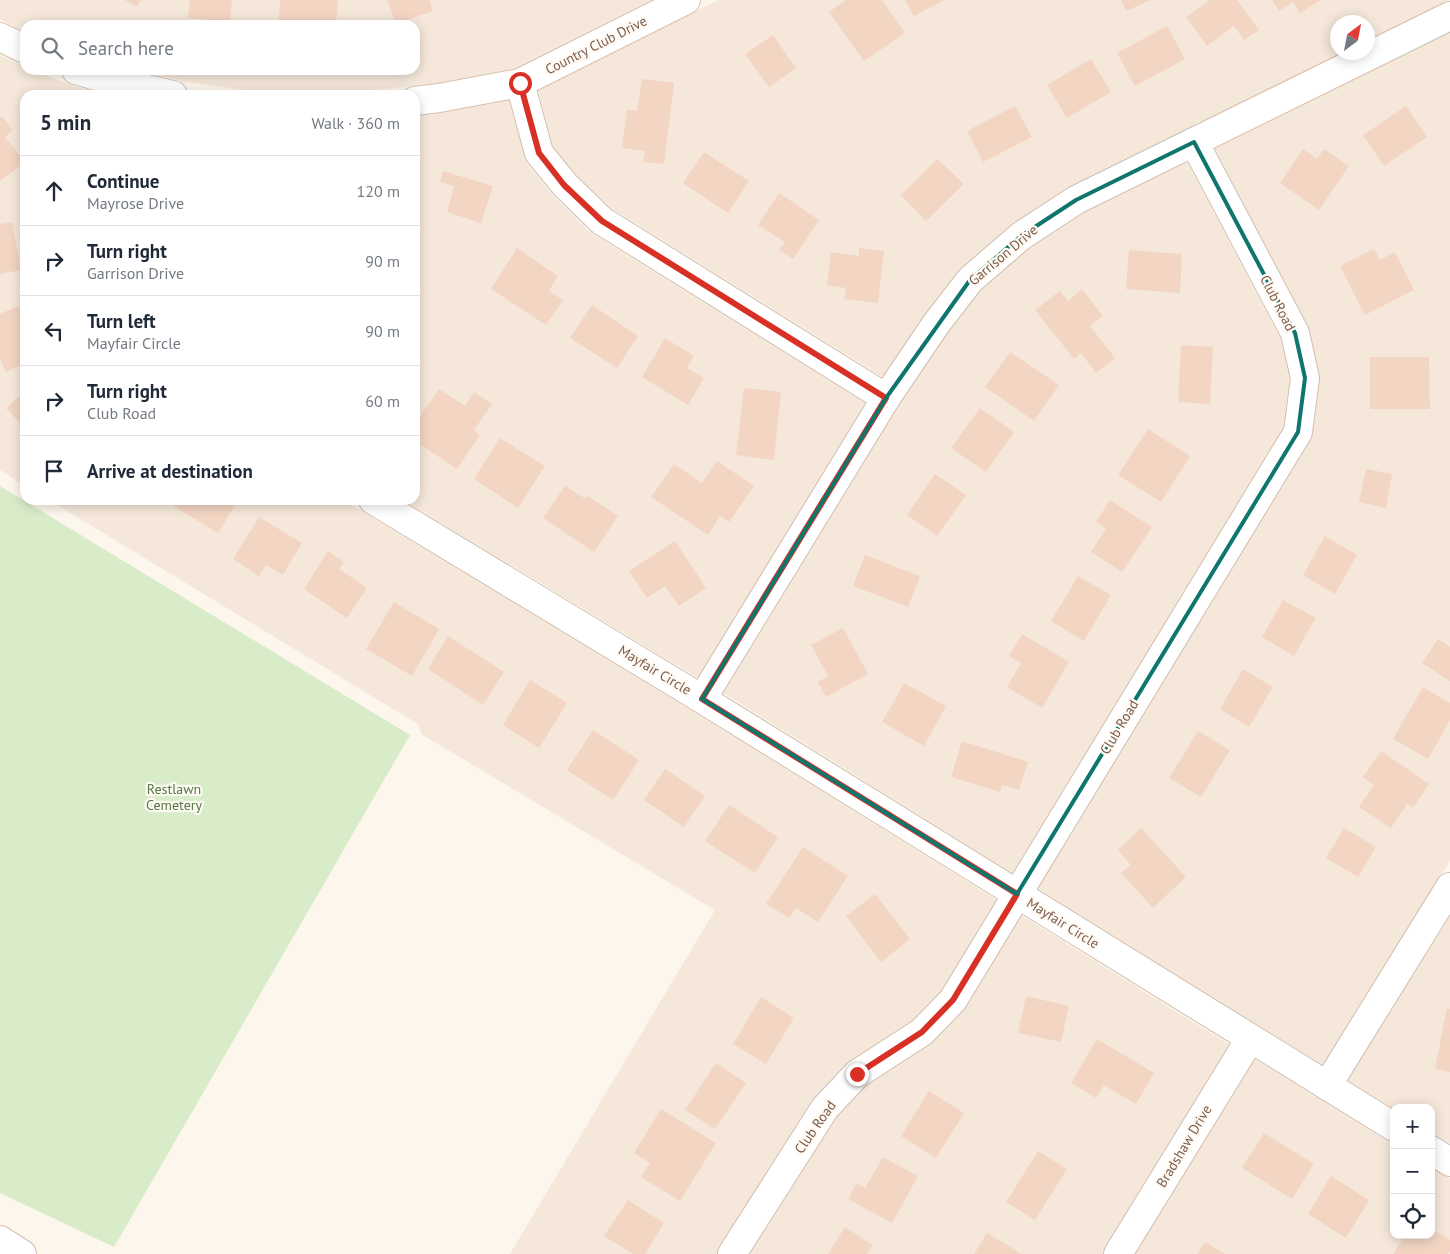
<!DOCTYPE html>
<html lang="en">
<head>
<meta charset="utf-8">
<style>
  body { margin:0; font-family:"PT Sans",sans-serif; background:#f2f2f3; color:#1f2937 }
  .controls { position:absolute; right:15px; bottom:15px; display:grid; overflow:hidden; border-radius:10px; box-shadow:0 2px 12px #0003 }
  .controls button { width:45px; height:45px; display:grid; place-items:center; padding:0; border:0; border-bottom:1px solid #e0e1e3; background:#fff; color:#1f2937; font:25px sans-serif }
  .compass { position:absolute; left:1330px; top:15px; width:45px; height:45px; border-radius:50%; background:#fff; box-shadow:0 2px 12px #0003; rotate:32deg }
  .stop { position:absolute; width:15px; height:15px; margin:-11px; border:4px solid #d93025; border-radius:50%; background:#fff }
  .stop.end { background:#d93025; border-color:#fff; box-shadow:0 1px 5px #0008 }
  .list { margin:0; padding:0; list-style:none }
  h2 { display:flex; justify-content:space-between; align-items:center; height:65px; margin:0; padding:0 20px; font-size:21px }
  h2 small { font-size:16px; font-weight:400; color:#747a83 }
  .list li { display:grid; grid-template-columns:32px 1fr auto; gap:15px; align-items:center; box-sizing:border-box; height:70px; padding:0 20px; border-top:1px solid #e0e1e3 }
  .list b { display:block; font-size:19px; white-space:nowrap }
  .list p { margin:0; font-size:16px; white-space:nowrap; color:#747a83 }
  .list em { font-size:16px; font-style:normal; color:#747a83 }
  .icon { flex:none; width:28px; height:28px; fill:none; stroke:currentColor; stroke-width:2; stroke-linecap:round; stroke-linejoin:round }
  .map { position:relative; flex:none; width:1450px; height:1254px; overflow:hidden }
  .search { position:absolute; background:#fff; box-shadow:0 2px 12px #0003; left:20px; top:20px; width:400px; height:55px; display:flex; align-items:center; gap:12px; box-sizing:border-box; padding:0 18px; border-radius:15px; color:#747a83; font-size:19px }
  .panel { position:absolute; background:#fff; box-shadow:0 2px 12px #0003; left:20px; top:90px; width:400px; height:415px; border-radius:15px }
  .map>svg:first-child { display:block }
  .residential { fill:#f5e8da }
  .green { fill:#d8ecc9 }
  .building { fill:#f3d5c3 }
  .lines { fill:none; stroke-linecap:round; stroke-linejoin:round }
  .street-casing { stroke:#d1beb0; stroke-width:30 }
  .secondary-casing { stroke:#d6c0b0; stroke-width:30 }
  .street { stroke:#fff; stroke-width:28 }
  .secondary { stroke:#fff; stroke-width:28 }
  .route { stroke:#d93025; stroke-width:6 }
  .marked { fill:none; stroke:#0f766e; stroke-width:4; stroke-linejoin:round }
  .labels { text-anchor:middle; stroke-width:4.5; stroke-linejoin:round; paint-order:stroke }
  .street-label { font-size:14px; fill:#7a5c4d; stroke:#fffaf3 }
  .park-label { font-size:14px; fill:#537a41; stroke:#fffaf3 }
</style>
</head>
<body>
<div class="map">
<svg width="1450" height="1254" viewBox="0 0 1450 1254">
  <rect width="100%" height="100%" fill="#fdf6ec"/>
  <g class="residential">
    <path d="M0,0H654L518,68L439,83L346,93L260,92L187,82L132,70H415V25H25V32L0,19Z"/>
    <path d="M718,0H1450L1368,41V22H1338V52L1344,53L1201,123L1200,121L1188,129L1071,187L1015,223L960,271L884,378L611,208L575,174L552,145L538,90Z"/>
    <path d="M1450,32V861L1323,1066L1037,888L1310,439L1312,432L1319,378L1309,328L1214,148Z"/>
    <path d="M0,55L25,66V70H34L62,82L99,93L98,95H25V486L0,470Z"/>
    <path d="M509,100L527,164L554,197L591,233L867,404L698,678L403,500H415V115L439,113Z"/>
    <path d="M1187,162L1281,340L1291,381L1285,428L1014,874L722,692L898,405L947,333L980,290L1028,248L1081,213Z"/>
    <path d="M49,500H343L694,712L997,900L942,991L914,1021L848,1064L813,1101L716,1254H510L715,910L421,734L419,726L416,723Z"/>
    <path d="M1450,913V1143L1431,1132V1108H1394V1109L1346,1080Z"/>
    <path d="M1021,915L1230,1045L1103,1254H749L836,1117L865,1085L931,1042L962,1010Z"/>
    <path d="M1254,1059L1394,1145V1235H1431V1168L1450,1179V1254H1135Z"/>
  </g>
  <path class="green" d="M0,486L410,735L114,1247L0,1193Z"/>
  <g class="building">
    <path d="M125,0H141L137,7Z"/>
    <path d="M190,0H232L230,22L188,18Z"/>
    <path d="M280,0H338L336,24L279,20Z"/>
    <path d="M387,0H429L433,11L396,24Z"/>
    <path d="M846,0H882L905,33L864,61L829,12Z"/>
    <path d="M905,0H944L914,16Z"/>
    <path d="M1121,0H1151L1126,11Z"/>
    <path d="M1210,0H1237L1259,30L1244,40L1234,26L1207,46L1186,17Z"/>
    <path d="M1272,0H1321L1300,13L1293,2L1279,11Z"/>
    <path d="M1167,26L1185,59L1135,86L1117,53Z"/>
    <path d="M773,35L796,68L769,87L745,54Z"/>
    <path d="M1091,59L1111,92L1067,118L1047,85Z"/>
    <path d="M642,79L674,83L664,164L643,162L645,151L622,148L627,110L637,111Z"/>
    <path d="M1015,106L1032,137L983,162L967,131Z"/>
    <path d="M1406,106L1427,137L1384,166L1363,135Z"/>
    <path d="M2,116L13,130L5,137L25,162L0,181V118Z"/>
    <path d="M1303,149L1317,159L1324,149L1349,166L1319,210L1280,183Z"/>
    <path d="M704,152L749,181L728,213L683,183Z"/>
    <path d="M937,159L964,184L926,221L901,195Z"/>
    <path d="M443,171L493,186L481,223L447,212L454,186L440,182Z"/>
    <path d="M779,193L819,220L793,259L779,250L785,242L758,225Z"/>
    <path d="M12,222L21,270L0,274V224Z"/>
    <path d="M517,248L558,276L549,291L563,300L546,325L491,289Z"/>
    <path d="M859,248L884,251L878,303L844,299L846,288L827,285L831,252L859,256Z"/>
    <path d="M1374,249L1380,260L1395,252L1414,290L1365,315L1340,266Z"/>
    <path d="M1129,250L1182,254L1180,293L1126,289Z"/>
    <path d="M1082,289L1103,316L1090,326L1115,358L1096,373L1081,353L1074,359L1035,310L1060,291L1068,301Z"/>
    <path d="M592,305L638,336L617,368L570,338Z"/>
    <path d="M18,306L25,321V363L6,372L0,359V314Z"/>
    <path d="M665,338L694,356L687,368L704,378L688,405L642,377Z"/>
    <path d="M1181,345L1213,347L1210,404L1178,402Z"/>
    <path d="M1010,352L1059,385L1034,421L985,387Z"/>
    <path d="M1370,357H1429L1430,409H1370Z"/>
    <path d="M744,388L781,392L774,460L736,455Z"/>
    <path d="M439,389L465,406L474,392L492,404L474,430L480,435L457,469L415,441V424Z"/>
    <path d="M25,391V428L6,408Z"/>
    <path d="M980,408L1014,432L986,472L951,448Z"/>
    <path d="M1148,429L1190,456L1161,502L1118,475Z"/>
    <path d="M500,438L545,466L518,508L474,479Z"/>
    <path d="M717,461L754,486L729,522L720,516L708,535L651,497L674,464L702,483Z"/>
    <path d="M1366,469L1392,474L1386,508L1359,502Z"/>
    <path d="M935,474L966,495L937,536L907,515Z"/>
    <path d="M565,486L586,499L588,496L618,516L594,552L543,518Z"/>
    <path d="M177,500H234L237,502L218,533L173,506Z"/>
    <path d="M1110,500L1152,527L1122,572L1091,552L1106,528L1096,522Z"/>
    <path d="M259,517L302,543L283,575L266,565L259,576L233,559Z"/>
    <path d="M1325,536L1357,555L1335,594L1303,575Z"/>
    <path d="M675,541L706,588L679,606L665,586L647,598L629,571Z"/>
    <path d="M328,551L344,562L339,569L367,588L347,618L304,589Z"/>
    <path d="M865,555L920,576L908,607L853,586Z"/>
    <path d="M1078,576L1111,595L1084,641L1051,621Z"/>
    <path d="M1283,600L1316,618L1294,656L1262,637Z"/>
    <path d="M394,602L439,629L412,676L366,649Z"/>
    <path d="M843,628L868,674L826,697L818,682L828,676L811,645Z"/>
    <path d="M1022,634L1069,662L1042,708L1007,687L1021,663L1009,656Z"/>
    <path d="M448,636L504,672L483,705L428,669Z"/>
    <path d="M1438,639L1450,647V681L1422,663Z"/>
    <path d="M1243,669L1273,687L1249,727L1220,709Z"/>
    <path d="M530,680L567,703L539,748L503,725Z"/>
    <path d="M904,683L946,706L924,746L882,722Z"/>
    <path d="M1423,687L1450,703V720L1428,759L1393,739Z"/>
    <path d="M593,730L639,760L613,800L567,770Z"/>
    <path d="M1198,731L1230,750L1201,797L1169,778Z"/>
    <path d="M962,741L1028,762L1019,790L1002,785L1000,792L951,777Z"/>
    <path d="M1381,751L1429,784L1413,808L1407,804L1391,828L1359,807L1374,785L1363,777Z"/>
    <path d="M665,769L705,796L684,827L644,800Z"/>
    <path d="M729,805L778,837L755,873L705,841Z"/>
    <path d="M1141,828L1186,877L1153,908L1121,873L1131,865L1118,850Z"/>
    <path d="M1344,828L1376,847L1358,877L1326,858Z"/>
    <path d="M803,847L848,876L818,922L796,908L789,918L766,904Z"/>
    <path d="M875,894L910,939L881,962L846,916Z"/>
    <path d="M1026,996L1069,1006L1061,1042L1018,1033Z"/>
    <path d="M761,997L794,1018L766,1064L733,1044Z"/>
    <path d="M1447,1008L1450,1009V1072L1435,1069Z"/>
    <path d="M1097,1039L1154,1073L1136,1104L1104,1085L1096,1098L1071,1083Z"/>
    <path d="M716,1063L746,1083L715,1129L685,1110Z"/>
    <path d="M929,1091L964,1113L936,1158L901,1136Z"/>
    <path d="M661,1109L716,1143L680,1201L641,1177L650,1163L634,1153Z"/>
    <path d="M1264,1133L1314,1164L1292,1199L1242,1168Z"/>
    <path d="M1038,1151L1067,1169L1035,1220L1006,1202Z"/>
    <path d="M883,1157L918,1176L892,1223L848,1199L857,1183L865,1188Z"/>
    <path d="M1331,1176L1369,1200L1346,1238L1308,1214Z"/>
    <path d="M628,1200L664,1223L645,1254H633L604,1236Z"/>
    <path d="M845,1227L873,1245L867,1254H828Z"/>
    <path d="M1431,1228L1450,1240V1251L1448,1254H1393L1405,1235H1431Z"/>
    <path d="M987,1233L1022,1254H974Z"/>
    <path d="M1205,1242L1225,1254H1197Z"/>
  </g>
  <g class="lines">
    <g class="street-casing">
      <g id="street">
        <path d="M520,83L539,153L565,185L602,221L886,398"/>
        <path d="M373,500L702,699L1394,1127"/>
        <path d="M702,699L886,398L936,324L970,280L1021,236L1076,200L1450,16"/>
        <path d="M1327,1086L1450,887"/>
        <path d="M1431,1150L1450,1162"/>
        <path d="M732,1254L825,1108L857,1074L922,1032L953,1000L1298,432L1305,378L1295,333L1194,142"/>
        <path d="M1118,1254L1250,1039"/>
      </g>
    </g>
    <g class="secondary-casing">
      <g id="secondary">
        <path d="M0,37L25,49"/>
        <path d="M76,70L116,82L173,95"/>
        <path d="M415,101L439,98L520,83L686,0"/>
        <path d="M0,1240L22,1254"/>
      </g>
    </g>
    <use href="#street" class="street"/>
    <use href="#secondary" class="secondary"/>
  </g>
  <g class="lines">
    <path class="route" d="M520,83L539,153L564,185L602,221L886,398L702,699L1017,894L953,1000L922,1032L857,1074"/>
  </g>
  <path class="marked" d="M1194,142L1295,333L1305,378L1298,432L1017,894L702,699L886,398L970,280L1021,236L1076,200Z"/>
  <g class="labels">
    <g class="street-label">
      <text transform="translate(596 45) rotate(-27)" y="5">Country Club Drive</text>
      <text transform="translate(1003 255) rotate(-40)" y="5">Garrison Drive</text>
      <text transform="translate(1278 303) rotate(63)" y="5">Club Road</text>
      <text transform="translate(655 670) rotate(31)" y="5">Mayfair Circle</text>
      <text transform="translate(1119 727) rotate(-59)" y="5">Club Road</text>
      <text transform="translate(1063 923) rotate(32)" y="5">Mayfair Circle</text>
      <text transform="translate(815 1127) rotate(-55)" y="5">Club Road</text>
      <text transform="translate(1184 1146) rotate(-59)" y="5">Bradshaw Drive</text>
    </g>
    <g class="park-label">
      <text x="174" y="794">Restlawn<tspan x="174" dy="16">Cemetery</tspan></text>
    </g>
  </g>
</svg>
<div class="controls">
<button>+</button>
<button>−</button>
<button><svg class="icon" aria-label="locate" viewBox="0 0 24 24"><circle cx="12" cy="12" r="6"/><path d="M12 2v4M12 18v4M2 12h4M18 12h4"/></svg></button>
</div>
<svg class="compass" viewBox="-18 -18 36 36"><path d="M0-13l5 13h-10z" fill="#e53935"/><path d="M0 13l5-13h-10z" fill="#747a83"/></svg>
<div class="stop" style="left:520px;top:83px"></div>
<div class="stop end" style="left:857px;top:1074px"></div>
<div class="search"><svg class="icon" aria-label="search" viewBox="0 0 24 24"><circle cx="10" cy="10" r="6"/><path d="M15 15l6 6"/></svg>Search here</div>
<section class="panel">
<h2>5 min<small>Walk · 360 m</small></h2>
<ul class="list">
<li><svg class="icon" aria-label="ahead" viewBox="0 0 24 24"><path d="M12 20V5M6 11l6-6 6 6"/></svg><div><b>Continue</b><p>Mayrose Drive</p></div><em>120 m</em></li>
<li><svg class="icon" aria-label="right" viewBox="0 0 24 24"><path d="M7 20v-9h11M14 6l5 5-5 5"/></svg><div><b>Turn right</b><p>Garrison Drive</p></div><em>90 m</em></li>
<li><svg class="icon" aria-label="left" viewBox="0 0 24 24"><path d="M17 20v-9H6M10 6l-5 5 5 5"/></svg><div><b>Turn left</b><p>Mayfair Circle</p></div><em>90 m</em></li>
<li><svg class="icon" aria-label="right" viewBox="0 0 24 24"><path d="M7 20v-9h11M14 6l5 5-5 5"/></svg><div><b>Turn right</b><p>Club Road</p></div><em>60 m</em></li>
<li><svg class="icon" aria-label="arrive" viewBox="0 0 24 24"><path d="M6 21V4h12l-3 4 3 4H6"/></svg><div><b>Arrive at destination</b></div></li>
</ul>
</section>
</div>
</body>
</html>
